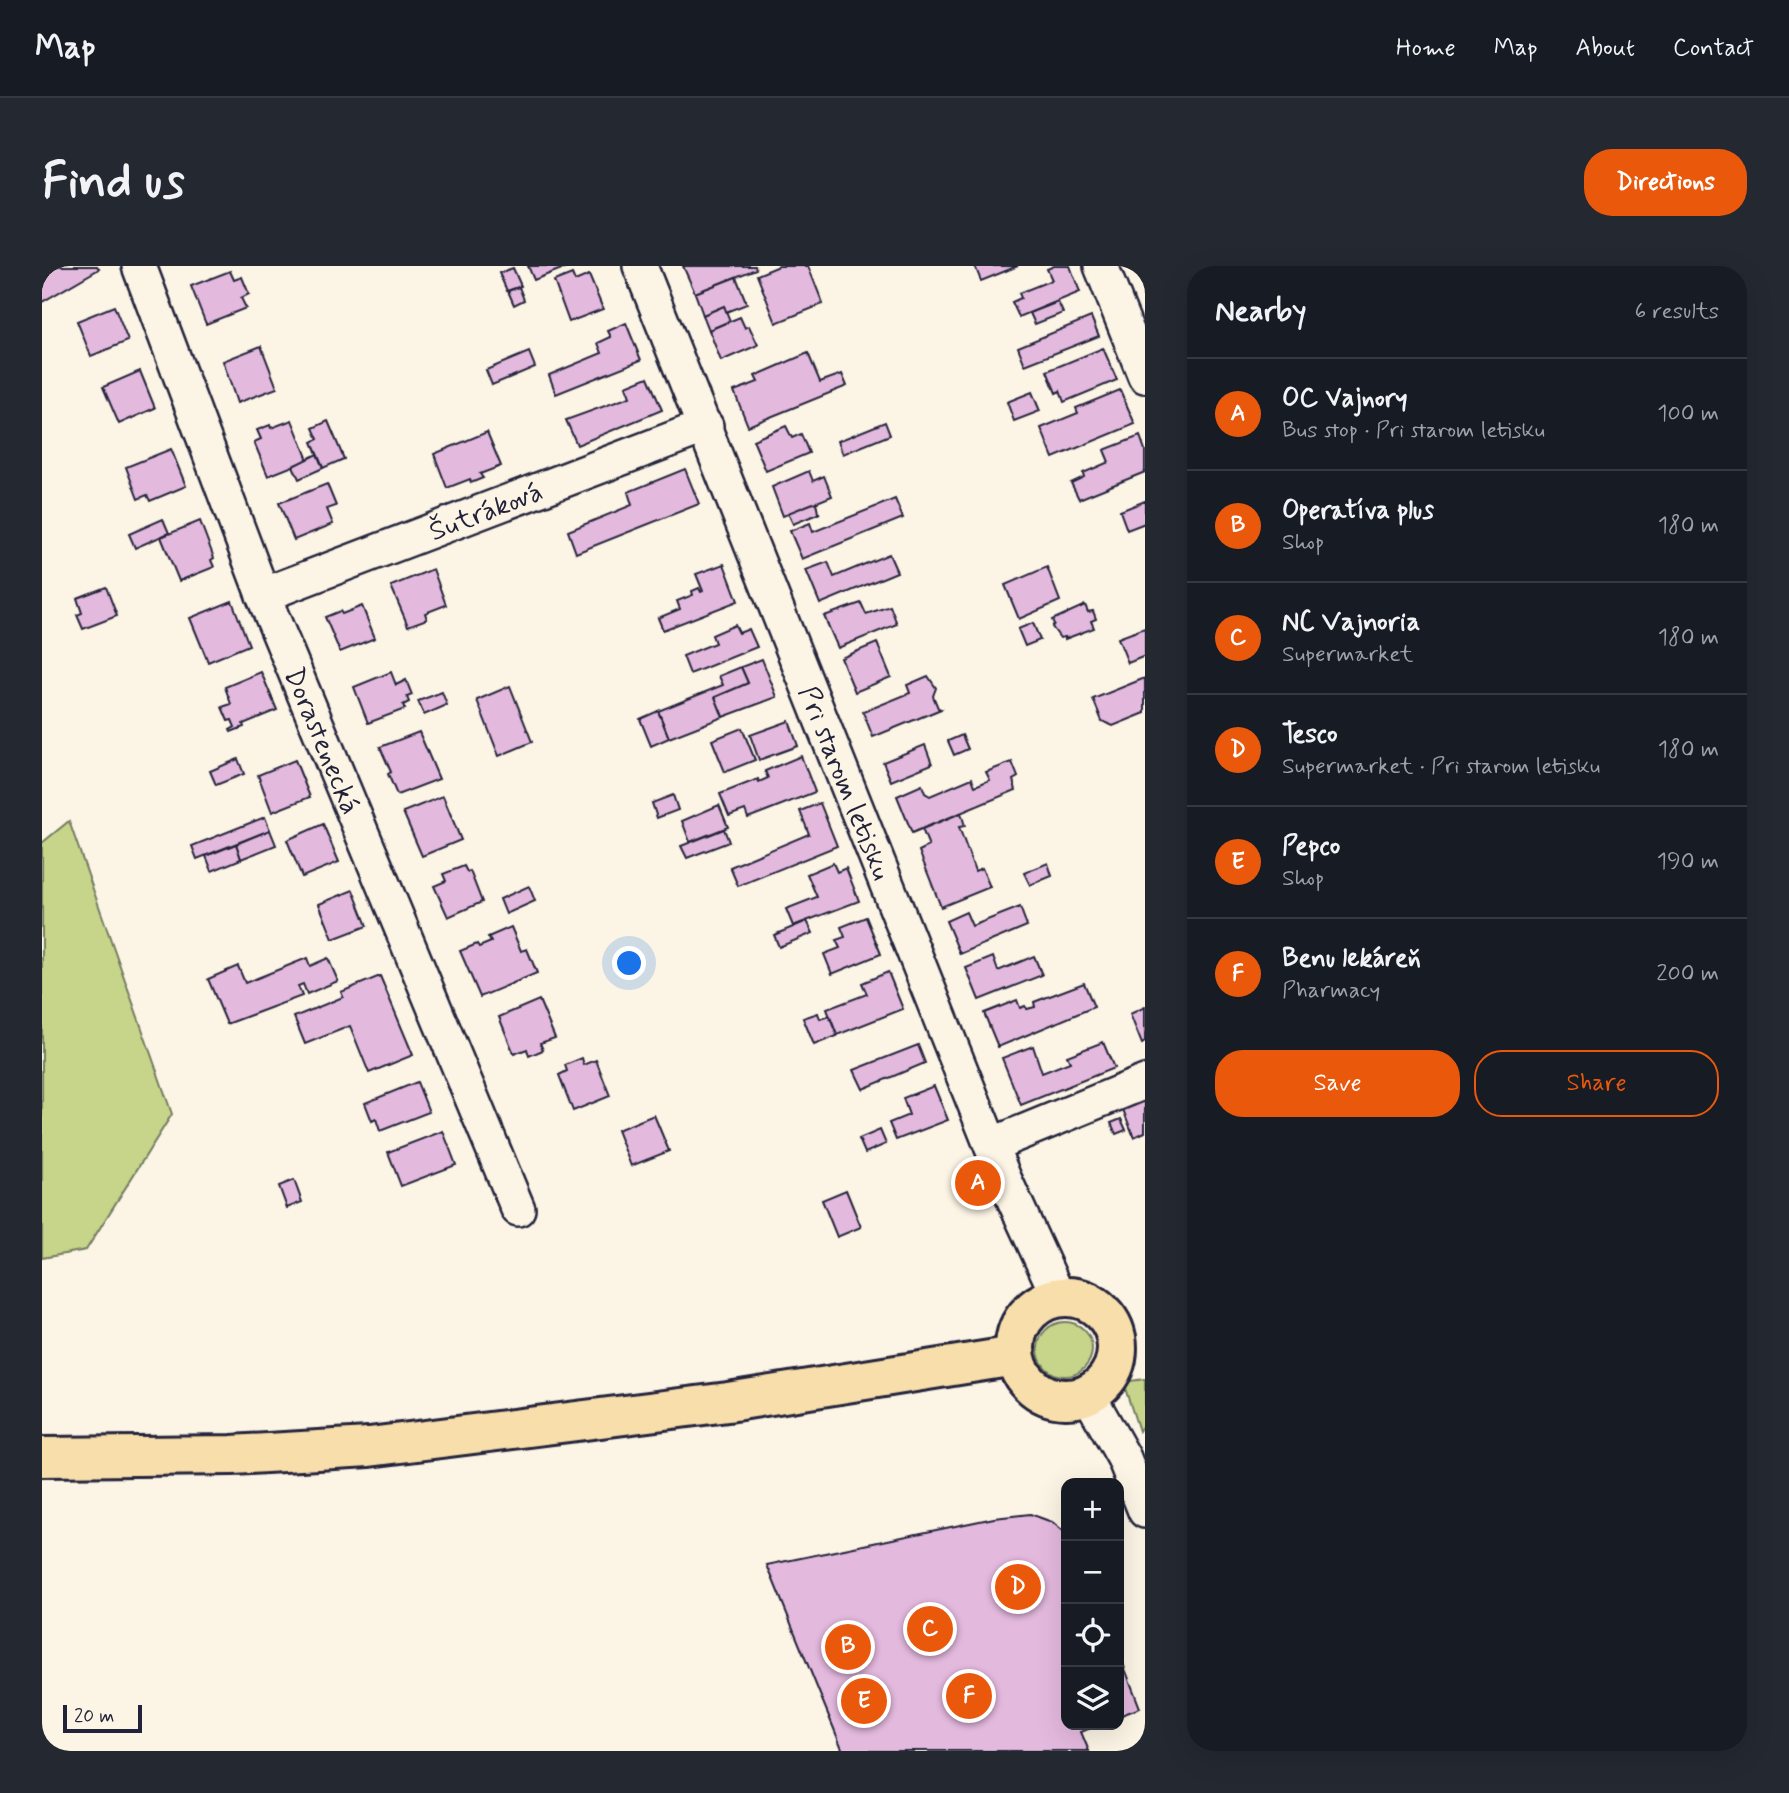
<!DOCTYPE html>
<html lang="en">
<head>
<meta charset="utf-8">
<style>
  body { margin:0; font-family:Mynerve,sans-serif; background:#242831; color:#f1f3f6 }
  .controls { position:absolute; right:21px; bottom:21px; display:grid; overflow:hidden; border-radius:14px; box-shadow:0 7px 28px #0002 }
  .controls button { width:63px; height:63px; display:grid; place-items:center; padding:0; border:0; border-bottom:2px solid #363941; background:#171b24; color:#f1f3f6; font:35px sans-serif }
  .scale { position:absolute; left:21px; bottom:18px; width:79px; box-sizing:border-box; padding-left:7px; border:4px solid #22223b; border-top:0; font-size:19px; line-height:24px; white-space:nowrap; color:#22223b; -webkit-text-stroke:5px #fcf5e5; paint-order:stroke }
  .you { position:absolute; left:588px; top:698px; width:24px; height:24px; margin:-18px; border:5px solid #fff; border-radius:50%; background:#1a73e8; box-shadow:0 0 0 10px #1a73e833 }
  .badge { display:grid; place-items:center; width:46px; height:46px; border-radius:50%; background:#ea580c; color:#fff; font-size:23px; font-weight:700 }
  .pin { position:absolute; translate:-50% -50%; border:4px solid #fff; box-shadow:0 2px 7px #0006 }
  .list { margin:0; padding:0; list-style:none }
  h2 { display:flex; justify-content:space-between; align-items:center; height:91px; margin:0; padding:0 28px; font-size:30px }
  h2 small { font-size:23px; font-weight:400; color:#9ea1a6 }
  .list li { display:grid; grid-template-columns:46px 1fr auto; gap:21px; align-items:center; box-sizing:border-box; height:112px; padding:0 28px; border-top:2px solid #363941 }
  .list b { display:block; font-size:26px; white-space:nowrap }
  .list p { margin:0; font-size:23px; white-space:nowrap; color:#9ea1a6 }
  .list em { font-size:23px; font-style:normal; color:#9ea1a6 }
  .actions { display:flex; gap:14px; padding:21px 28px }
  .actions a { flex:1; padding:16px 0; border:2px solid #ea580c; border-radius:28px; text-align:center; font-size:24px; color:#ea580c }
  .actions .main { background:#ea580c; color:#fff }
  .icon { flex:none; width:38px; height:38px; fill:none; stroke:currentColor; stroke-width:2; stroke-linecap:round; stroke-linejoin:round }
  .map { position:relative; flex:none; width:1103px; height:1485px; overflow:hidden; border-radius:28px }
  header { display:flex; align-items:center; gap:42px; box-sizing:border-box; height:98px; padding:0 35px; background:#171b24; border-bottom:2px solid #363941 }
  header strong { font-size:33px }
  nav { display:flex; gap:38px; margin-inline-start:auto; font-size:24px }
  .intro { display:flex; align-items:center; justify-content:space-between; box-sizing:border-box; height:168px; padding:0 42px }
  h1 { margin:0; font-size:49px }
  .button { padding:18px 32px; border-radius:28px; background:#ea580c; color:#fff; font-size:24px; font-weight:700 }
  main { display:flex; gap:42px; padding:0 42px }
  aside { flex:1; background:#171b24; border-radius:28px; box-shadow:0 7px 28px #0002 }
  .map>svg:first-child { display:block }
  .green { fill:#c6d589; stroke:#747c62; stroke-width:2 }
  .building { fill:#e4b9de; stroke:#22223b; stroke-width:2 }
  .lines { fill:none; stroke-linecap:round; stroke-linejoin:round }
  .minor-casing { stroke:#22223b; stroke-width:38 }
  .major-casing { stroke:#22223b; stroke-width:44 }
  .minor { stroke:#fcf5e5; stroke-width:33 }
  .major { stroke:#f8deab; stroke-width:38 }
  .labels { text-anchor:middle; stroke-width:6; stroke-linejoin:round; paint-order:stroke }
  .street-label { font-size:28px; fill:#22223b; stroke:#fcf5e5 }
</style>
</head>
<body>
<header>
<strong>Map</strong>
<nav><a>Home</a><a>Map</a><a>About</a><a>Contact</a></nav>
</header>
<div class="intro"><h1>Find us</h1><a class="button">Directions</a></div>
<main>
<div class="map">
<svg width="1103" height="1485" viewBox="0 0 1103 1485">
  <rect width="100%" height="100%" fill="#fcf5e5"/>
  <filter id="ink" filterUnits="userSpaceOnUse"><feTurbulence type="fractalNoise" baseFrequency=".0143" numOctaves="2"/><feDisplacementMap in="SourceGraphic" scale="14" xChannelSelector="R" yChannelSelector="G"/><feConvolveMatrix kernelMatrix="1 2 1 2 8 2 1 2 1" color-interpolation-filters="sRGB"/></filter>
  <g filter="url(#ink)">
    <g class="green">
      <path d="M27,555L130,848L44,984L0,992V577Z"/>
      <circle cx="1023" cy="1083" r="27"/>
      <path d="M1103,1113V1156L1097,1165L1081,1116Z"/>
    </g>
    <g class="building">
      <path d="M11,0H55L57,3L0,36V6Z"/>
      <path d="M486,0H527L492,14Z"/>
      <path d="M641,0H713L714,3L653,27Z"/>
      <path d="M737,0H766L781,38L734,57L715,9Z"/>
      <path d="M933,0H976L939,15Z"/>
      <path d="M1012,0H1028L1038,26L977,51L970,36L979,32L977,27L1010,14L1005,3Z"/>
      <path d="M1093,0H1103V24Z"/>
      <path d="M471,2L479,20L465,25L457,7Z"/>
      <path d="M188,5L192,14L200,11L207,28L199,32L204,42L164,58L149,20Z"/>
      <path d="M530,8L533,15L547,9L561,43L527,56L512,15Z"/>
      <path d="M694,11L705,38L684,46L682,40L661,49L653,27Z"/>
      <path d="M477,21L482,34L472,39L466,25Z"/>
      <path d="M1016,36L1021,47L993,58L988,47Z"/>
      <path d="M72,40L86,75L49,90L35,55Z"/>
      <path d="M682,40L688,55L667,64L661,49Z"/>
      <path d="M698,51L703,62L707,60L716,79L679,95L667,64Z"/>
      <path d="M1049,51L1057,70L983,99L976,81Z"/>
      <path d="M584,57L599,94L514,128L507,109L560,87L556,77L569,71L566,65Z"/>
      <path d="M219,80L235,122L195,137L181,95Z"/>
      <path d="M1061,82L1075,114L1022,136L1018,125L1014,127L1005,105Z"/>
      <path d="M487,86L493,101L450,119L444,104Z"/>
      <path d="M766,87L778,116L800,108L805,120L706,160L692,125L716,116L713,110Z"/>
      <path d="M98,105L113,142L77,158L61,121Z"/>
      <path d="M606,111L620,144L535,179L524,154L588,131L584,120Z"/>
      <path d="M1078,124L1093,158L1011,192L999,162L1036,147L1034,142Z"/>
      <path d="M990,126L998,145L972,155L965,136Z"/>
      <path d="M250,154L266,194L226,210L212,176L219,173L215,164L228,159L229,162Z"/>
      <path d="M286,155L302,193L281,202L270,176L276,173L271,162Z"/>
      <path d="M843,156L848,169L801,188L796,175Z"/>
      <path d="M744,160L750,172L759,168L767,187L724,205L711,174Z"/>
      <path d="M445,166L459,200L438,208L441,212L429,217L428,213L405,222L392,188Z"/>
      <path d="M1098,170L1103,184V206L1037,233L1029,217L1042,211L1041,207L1067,196L1062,184Z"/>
      <path d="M129,183L144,220L108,235L105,229L96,233L84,201Z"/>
      <path d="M275,188L281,202L257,213L251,200Z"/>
      <path d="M643,203L657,238L534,287L526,265L590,239L586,226Z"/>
      <path d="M767,205L771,215L782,210L790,230L741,250L730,221Z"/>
      <path d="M285,218L294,240L285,243L291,258L252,274L237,237Z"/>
      <path d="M853,233L861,252L760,293L748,265L768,257L771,266Z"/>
      <path d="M1103,235V257L1085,264L1078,245Z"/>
      <path d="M774,236L776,247H778L751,258L746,247Z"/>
      <path d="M121,253L127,267L93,282L87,268Z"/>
      <path d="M158,255L172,292L169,294L172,301L137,315L119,271Z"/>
      <path d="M847,288L855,306L778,338L764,304L786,296L792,311Z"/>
      <path d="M682,298L696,335L621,364L616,352L638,343L635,335L651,329L650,325L657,322L659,326L661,325L654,308Z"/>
      <path d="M1005,301L1018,335L977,353L963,319Z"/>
      <path d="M391,303L404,339L383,347L385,353L366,360L349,320Z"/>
      <path d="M64,321L75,350L41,363L35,349L40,347L35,332Z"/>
      <path d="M190,335L207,379L166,396L148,352Z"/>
      <path d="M819,337L824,348L848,340L855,358L796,382L782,350Z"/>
      <path d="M1043,339L1046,346L1051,345L1054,353L1049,355L1052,362L1023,373V371L1018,372L1010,361L1012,358L1010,354Z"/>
      <path d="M320,340L333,372L298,386L283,351L298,345L300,348Z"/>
      <path d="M991,357L998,374L983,380L976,363Z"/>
      <path d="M693,359L697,367L707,363L715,381L648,408L641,390L673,377L670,369Z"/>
      <path d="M1103,362V390L1086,397L1076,372Z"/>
      <path d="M835,377L849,411L813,426L799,392Z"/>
      <path d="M720,393L735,431L681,451L673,431L706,417L699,401Z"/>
      <path d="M699,401L706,417L673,431L681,451L627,472L616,445L681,419L677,410Z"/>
      <path d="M219,406L235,444L201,458L202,461L189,466L188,464L193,461L190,454L186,455L180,441L189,438L183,421Z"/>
      <path d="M349,406L354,419L364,414L370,429L365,431L367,436L361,439L363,443L326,457L312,421Z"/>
      <path d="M886,410L894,422L891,430L896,442L899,443L831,471L821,446L868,427L865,419Z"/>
      <path d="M1103,412V447L1071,460L1060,455L1051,433Z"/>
      <path d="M468,420L490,476L457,490L435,434Z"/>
      <path d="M400,426L405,439L382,449L376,435Z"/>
      <path d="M616,445L627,472L609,480L598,453Z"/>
      <path d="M747,455L756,480L717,494L708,469Z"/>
      <path d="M700,462L713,494L683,506L670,474Z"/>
      <path d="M377,466L397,513L355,529L346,508L349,506L338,481Z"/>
      <path d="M920,469L926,483L912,489L906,475Z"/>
      <path d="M883,479L890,498L849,515L841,496Z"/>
      <path d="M759,490L773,526L706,552L703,544L687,550L678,528L716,513L717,516L726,512L723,505Z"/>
      <path d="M196,493L202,508L174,519L168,505Z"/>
      <path d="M253,494L268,531L230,546L216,509Z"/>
      <path d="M970,496L976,511L971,514L974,524L870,567L855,530L880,519L883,527L888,530L930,512L933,520L948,514L944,506Z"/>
      <path d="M631,529L636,544L615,552L610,537Z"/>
      <path d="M401,530L419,574L380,590L361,546Z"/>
      <path d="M778,537L795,580L696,620L688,601L767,568L758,545Z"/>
      <path d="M677,539L686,561L648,576L640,555Z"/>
      <path d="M919,547L923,560L917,561L933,605L940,602L948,621L899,641L877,585L887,580L880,563Z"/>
      <path d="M223,551L228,564L155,593L150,580Z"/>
      <path d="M281,558L297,596L260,611L245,574Z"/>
      <path d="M682,563L687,576L645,592L639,580Z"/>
      <path d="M228,564L234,579L199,593L194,578Z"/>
      <path d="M194,578L199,593L170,605L164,590Z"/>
      <path d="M791,597L795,606L804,602L817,635L751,660L744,643L775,631L765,608Z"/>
      <path d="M1006,597L1010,610L988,619L982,607Z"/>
      <path d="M422,600L425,606L428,605L440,636L406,651L392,620L404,615L401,608Z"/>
      <path d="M487,620L493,635L464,648L458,633Z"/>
      <path d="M311,624L325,660L291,673L277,638Z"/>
      <path d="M978,641L985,660L918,688L904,655L924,646L930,660Z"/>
      <path d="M824,651L839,688L790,708L782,688L798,682L794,674L803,671L799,661Z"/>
      <path d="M765,655L771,667L737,681L732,669Z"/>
      <path d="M469,661L479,685L485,683L495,707L438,731L418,685L435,678L437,681L449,676L446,671Z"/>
      <path d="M992,690L1000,709L937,734L924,702L951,691L956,705Z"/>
      <path d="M265,692L268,700L286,692L296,715L265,728L261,718L256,720L260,730L185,758L166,713L196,700L203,717Z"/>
      <path d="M846,706L861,743L795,769L785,743L825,728L820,717Z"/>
      <path d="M338,710L371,789L327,807L308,760L263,778L252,751L301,731L299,726Z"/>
      <path d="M1042,717L1052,741L956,781L942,747L975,734L978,742L983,740L985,743L993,741L992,736Z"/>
      <path d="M497,734L513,772L498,777L501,784L487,790L485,783L472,788L457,751Z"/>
      <path d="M1103,741V776L1100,778L1088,748Z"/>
      <path d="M776,747L778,753L787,750L795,770L772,779L761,752Z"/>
      <path d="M1061,776L1072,802L979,839L960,792L991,780L1000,807L1028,796L1025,790Z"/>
      <path d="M876,779L883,797L821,823L812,804Z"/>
      <path d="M540,792L542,799L554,794L568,830L531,845L517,809L525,805L523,799Z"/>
      <path d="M375,816L387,846L338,865L334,853L330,855L323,837Z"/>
      <path d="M892,820L906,854L854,874L847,857L867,849L861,832Z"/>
      <path d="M1103,832V866L1092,871L1080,841Z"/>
      <path d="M612,849L627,885L589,900L575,864Z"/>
      <path d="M1079,853L1084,864L1074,868L1069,857Z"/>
      <path d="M838,864L844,878L823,887L817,873Z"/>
      <path d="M401,865L414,899L359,920L346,886Z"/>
      <path d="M252,914L260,936L245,942L237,920Z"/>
      <path d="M804,924L819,961L795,971L780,934Z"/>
      <path d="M988,1248L1010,1256L1024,1267V1459H1056L1039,1466L1047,1485H801L725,1299L952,1252Z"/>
      <path d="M1077,1387L1098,1442L1077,1450Z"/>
    </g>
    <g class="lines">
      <g class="minor-casing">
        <g id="minor">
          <path id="s1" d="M97,0L221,329L476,943"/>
          <path id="s2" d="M598,0L962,912L1017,1032"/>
          <path d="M1059,0L1103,110"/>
          <path id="s3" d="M221,329L664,160"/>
          <path d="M949,879L1103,816"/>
          <path d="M1046,1128L1082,1192L1103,1245"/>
        </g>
      </g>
      <g class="major-casing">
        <g id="major">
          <circle cx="1024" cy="1082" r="51"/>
          <path d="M0,1191L190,1189L327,1181L686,1136L973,1090"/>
        </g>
      </g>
      <use href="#minor" class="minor"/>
      <use href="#major" class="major"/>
    </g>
  </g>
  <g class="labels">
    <g class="street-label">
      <text dy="10" stroke="none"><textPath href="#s3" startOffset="238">Šutráková</textPath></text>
      <text dy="10" stroke="none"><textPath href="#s1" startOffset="509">Dorastenecká</textPath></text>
      <text dy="10" stroke="none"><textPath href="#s2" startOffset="556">Pri starom letisku</textPath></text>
    </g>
  </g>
</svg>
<div class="controls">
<button>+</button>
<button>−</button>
<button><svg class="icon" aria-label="locate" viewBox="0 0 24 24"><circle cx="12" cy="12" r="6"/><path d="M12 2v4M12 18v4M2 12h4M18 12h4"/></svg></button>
<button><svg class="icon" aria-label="layers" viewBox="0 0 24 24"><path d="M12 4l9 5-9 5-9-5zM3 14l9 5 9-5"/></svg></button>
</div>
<div class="scale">20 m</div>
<div class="you"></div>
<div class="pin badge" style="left:936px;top:917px">A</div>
<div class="pin badge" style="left:806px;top:1381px">B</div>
<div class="pin badge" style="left:888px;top:1363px">C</div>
<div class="pin badge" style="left:976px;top:1321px">D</div>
<div class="pin badge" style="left:822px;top:1435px">E</div>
<div class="pin badge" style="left:927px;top:1430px">F</div>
</div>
<aside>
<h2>Nearby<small>6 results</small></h2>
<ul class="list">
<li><span class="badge">A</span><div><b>OC Vajnory</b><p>Bus stop · Pri starom letisku</p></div><em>100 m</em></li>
<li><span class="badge">B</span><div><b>Operatíva plus</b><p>Shop</p></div><em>180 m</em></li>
<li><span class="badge">C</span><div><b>NC Vajnoria</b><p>Supermarket</p></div><em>180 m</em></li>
<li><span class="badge">D</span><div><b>Tesco</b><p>Supermarket · Pri starom letisku</p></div><em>180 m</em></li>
<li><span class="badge">E</span><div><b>Pepco</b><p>Shop</p></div><em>190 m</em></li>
<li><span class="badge">F</span><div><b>Benu lekáreň</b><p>Pharmacy</p></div><em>200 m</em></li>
</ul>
<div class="actions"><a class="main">Save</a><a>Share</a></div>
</aside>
</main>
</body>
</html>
